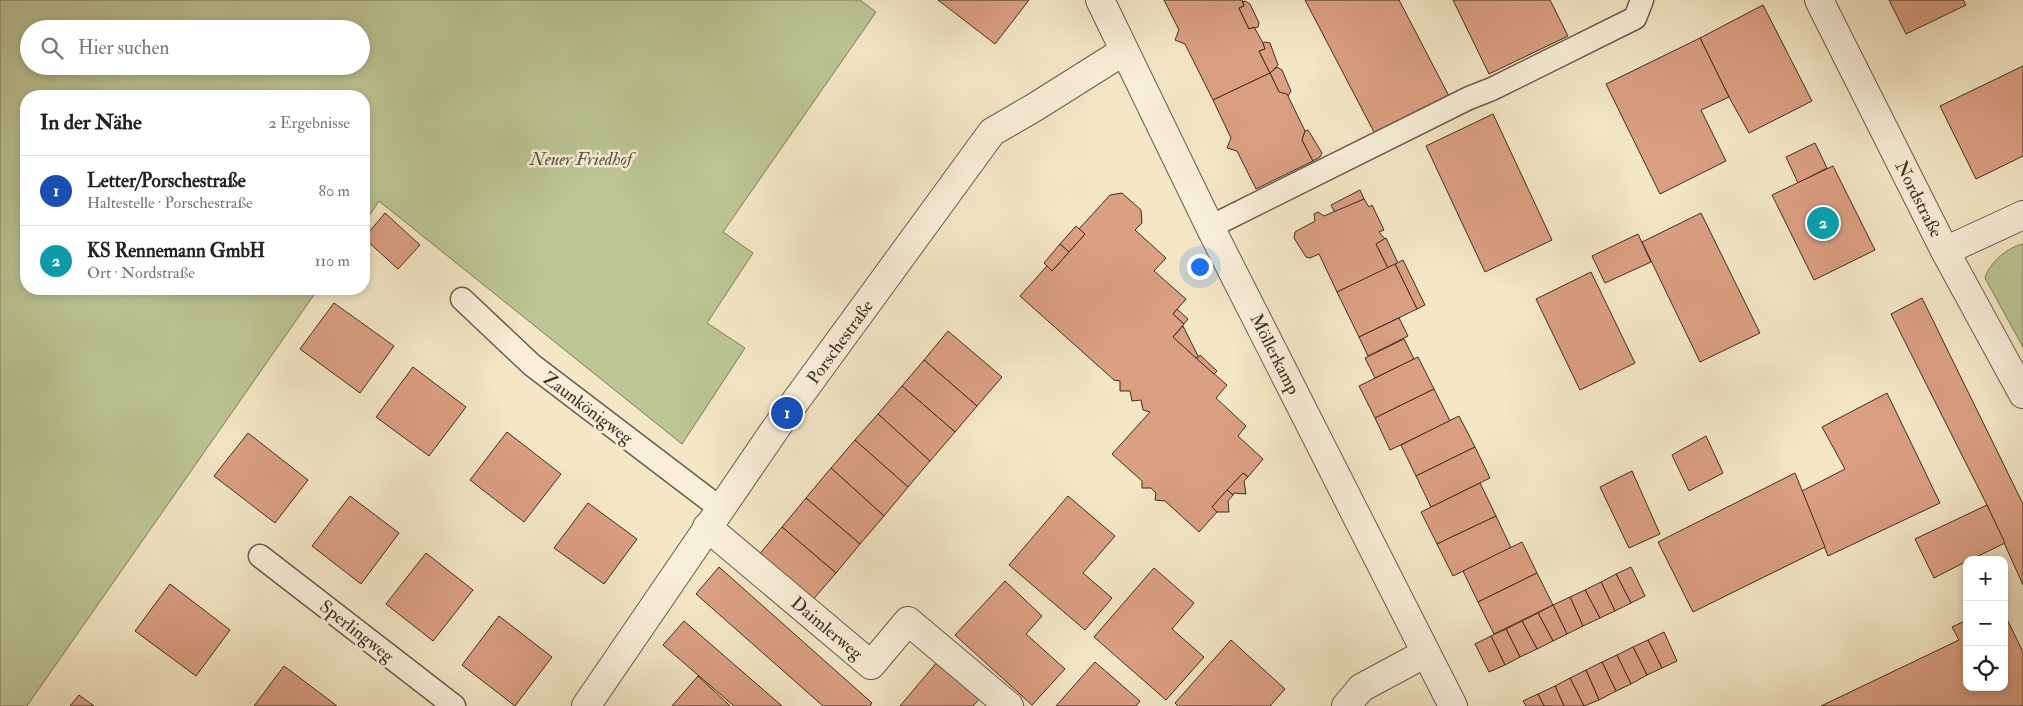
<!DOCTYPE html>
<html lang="de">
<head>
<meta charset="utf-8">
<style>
  body { margin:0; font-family:"IM FELL Double Pica",serif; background:#f6f6f6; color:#222 }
  .controls { position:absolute; right:15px; bottom:15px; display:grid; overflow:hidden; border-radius:10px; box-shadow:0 2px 8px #0003 }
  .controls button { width:45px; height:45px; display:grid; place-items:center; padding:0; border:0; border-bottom:1px solid #e0e0e0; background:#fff; color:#222; font:25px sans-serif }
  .you { position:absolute; left:1199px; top:266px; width:18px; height:18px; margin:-12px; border:4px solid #fff; border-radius:50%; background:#1a73e8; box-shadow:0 0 0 8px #1a73e833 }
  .badge { display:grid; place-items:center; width:32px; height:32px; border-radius:50%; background:#8f2418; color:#fff; font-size:16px; font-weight:700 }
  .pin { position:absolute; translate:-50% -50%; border:2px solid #fff; box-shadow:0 1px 5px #0006 }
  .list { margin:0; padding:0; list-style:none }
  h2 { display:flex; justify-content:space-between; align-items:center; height:65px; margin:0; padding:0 20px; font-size:21px }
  h2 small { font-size:16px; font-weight:400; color:#767676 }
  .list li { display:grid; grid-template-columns:32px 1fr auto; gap:15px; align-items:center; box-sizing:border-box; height:70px; padding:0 20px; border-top:1px solid #e0e0e0 }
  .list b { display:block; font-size:19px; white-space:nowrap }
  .list p { margin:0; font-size:16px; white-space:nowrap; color:#767676 }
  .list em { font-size:16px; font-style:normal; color:#767676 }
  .icon { flex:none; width:28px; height:28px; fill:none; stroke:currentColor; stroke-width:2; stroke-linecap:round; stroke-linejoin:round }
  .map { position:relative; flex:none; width:2023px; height:706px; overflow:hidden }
  .search { position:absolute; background:#fff; box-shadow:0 2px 8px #0003; left:20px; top:20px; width:350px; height:55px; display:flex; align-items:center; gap:12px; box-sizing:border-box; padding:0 18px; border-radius:28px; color:#767676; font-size:19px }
  .panel { position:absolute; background:#fff; box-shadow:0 2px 8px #0003; left:20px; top:90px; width:350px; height:205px; border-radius:20px }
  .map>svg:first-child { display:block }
  .green { fill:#bcc594; stroke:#80785a; fill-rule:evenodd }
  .building { fill:#db9f82; stroke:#432b21 }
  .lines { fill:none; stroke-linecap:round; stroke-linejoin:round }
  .lane-casing { stroke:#6f5a4a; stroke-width:25 }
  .street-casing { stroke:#6f5a4a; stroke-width:30 }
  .lane { stroke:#f8efda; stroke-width:22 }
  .street { stroke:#f8efda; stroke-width:28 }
  .labels { text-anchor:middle; stroke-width:5; stroke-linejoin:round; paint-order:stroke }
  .park-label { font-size:18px; font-style:italic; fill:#61523e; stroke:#f8efda }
  .street-label { font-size:18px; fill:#432b21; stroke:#f8efda }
</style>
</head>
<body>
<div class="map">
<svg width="2023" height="706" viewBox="0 0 2023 706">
  <rect width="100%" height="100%" fill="#f4e7c6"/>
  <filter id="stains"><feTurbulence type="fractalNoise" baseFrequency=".004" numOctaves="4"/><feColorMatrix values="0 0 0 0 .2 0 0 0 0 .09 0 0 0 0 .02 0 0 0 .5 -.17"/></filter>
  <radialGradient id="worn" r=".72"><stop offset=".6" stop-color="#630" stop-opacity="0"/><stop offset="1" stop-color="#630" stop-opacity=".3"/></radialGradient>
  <g class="green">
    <path d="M0,0H860L876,12L723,232L753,253L707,323L745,348L682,444L379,201L364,223V96H26V289H318L27,706H0ZM29,29H361V66H29Z"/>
    <path d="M2023,244V347L1985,278C1989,263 2008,247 2023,244Z"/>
  </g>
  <g class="building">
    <path d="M938,0H1029L995,44Z"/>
    <path d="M1164,0H1242L1244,6L1239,8L1249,29L1254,27L1263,43L1265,49L1259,51L1270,73L1213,100L1185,44L1175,40L1179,30Z"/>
    <path d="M1305,0H1399L1449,96L1375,134Z"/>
    <path d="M1453,0H1550L1568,36L1489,74Z"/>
    <path d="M1889,0H1963L1966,5L1906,34Z"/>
    <path d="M1245,1L1250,4L1259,23L1258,27L1255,28L1254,27L1249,29L1239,8L1244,6L1243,2Z"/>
    <path d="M1763,5L1812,101L1749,133L1729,97L1700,38Z"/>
    <path d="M1700,38L1729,97L1701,110L1726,161L1660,194L1606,84Z"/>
    <path d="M1265,42L1270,43L1278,65L1270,73L1259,51L1265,49L1263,43Z"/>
    <path d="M2023,66V156L1976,179L1940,106Z"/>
    <path d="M1277,67L1282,70L1291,91L1288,96L1279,92L1270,73Z"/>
    <path d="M1270,73L1279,92L1287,94L1305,131L1302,140L1313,161L1256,189L1237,151L1227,148L1231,138L1213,100Z"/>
    <path d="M1493,114L1552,240L1485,272L1426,146Z"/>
    <path d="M1308,130L1322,153L1320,157L1313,161L1302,140L1305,131Z"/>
    <path d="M1815,143L1827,168L1798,183L1786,157Z"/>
    <path d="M1833,166L1875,250L1814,280L1772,195Z"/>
    <path d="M1360,190L1364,199L1335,213L1331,205Z"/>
    <path d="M1122,193L1141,210L1142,223L1135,230L1166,258L1154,271L1186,299L1173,314L1184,324L1173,337L1227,385L1216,398L1246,426L1238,436L1263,459L1248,477L1243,473L1212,507L1217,512L1199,532L1165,501L1155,500L1156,493L1151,488H1142V481L1112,454L1150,412L1143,410L1141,400L1132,401L1130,391H1120V381L1114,380L1020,296L1047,266L1052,271L1085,234L1079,229L1110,195Z"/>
    <path d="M1364,199L1369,207L1372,205L1384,230L1379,232L1385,239L1376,244L1388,268L1337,292L1319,254L1310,258L1306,257L1294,238L1295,232L1315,221L1314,214L1318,212L1324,216Z"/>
    <path d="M385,213L420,245L398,269L364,238Z"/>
    <path d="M1701,213L1760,333L1700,362L1642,242Z"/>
    <path d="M1076,226L1085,234L1069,252L1060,244Z"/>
    <path d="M1638,234L1651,262L1605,283L1592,256Z"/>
    <path d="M1386,238L1398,263L1388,268L1376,244Z"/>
    <path d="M1060,244L1069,252L1052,271L1044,263Z"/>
    <path d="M1403,260L1425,305L1417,309L1395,264Z"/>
    <path d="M1395,264L1417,309L1359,337L1337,292Z"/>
    <path d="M1591,272L1635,363L1580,390L1536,299Z"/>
    <path d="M1922,298L2023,504V585L1987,505L1891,314Z"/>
    <path d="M334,303L394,346L360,393L300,349Z"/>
    <path d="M1177,309L1188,319L1184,324L1173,314Z"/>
    <path d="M1399,318L1408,336L1368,356L1359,337Z"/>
    <path d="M1183,326L1198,356L1196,358L1173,337Z"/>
    <path d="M948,331L1002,377L977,406L924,360Z"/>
    <path d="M1404,339L1414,359L1375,378L1365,358Z"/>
    <path d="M1200,355L1217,371L1214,374L1197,359Z"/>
    <path d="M1418,357L1434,389L1375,418L1359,386Z"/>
    <path d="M924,360L977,406L955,432L902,386Z"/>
    <path d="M413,367L466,407L429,456L376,417Z"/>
    <path d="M902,386L955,432L930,461L878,414Z"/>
    <path d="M1434,389L1450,421L1390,450L1375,418Z"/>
    <path d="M1887,393L1940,503L1828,556L1802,491L1845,469L1822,427Z"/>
    <path d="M878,414L930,461L908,487L855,440Z"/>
    <path d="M1459,416L1475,447L1416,476L1401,445Z"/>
    <path d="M507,432L561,474L524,522L470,480Z"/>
    <path d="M248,433L308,480L275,523L214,476Z"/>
    <path d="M1706,436L1723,473L1689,491L1672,455Z"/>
    <path d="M855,440L908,487L884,516L831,468Z"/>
    <path d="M1475,447L1490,478L1431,507L1416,476Z"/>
    <path d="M831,468L884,516L860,544L806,498Z"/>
    <path d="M1632,471L1660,534L1629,548L1600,487Z"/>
    <path d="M1243,473L1248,477L1244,481L1246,494L1234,493L1233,495L1227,490Z"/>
    <path d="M1795,473L1825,547L1693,612L1658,542Z"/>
    <path d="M1480,483L1496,516L1437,544L1421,512Z"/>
    <path d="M1227,490L1233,495L1228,501L1229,512H1217L1212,507Z"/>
    <path d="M350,496L399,533L361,584L312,546Z"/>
    <path d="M1068,496L1115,536L1083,573L1112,598L1085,630L1009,565Z"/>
    <path d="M806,498L860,544L836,573L782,527Z"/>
    <path d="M588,503L637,539L604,584L554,548Z"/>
    <path d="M1987,505L2005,543L1970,560H1967V561L1934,578L1915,539Z"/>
    <path d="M1496,516L1511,548L1453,576L1437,544Z"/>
    <path d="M782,527L836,573L811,602L758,556Z"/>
    <path d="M1522,542L1537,573L1478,602L1463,571Z"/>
    <path d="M426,553L473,590L433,641L386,604Z"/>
    <path d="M719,567L872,703L870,706H823L696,594Z"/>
    <path d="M1631,567L1645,596L1631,603L1616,574Z"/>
    <path d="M1154,568L1194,603L1172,629L1204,657L1166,700L1094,637Z"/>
    <path d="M1537,573L1553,605L1494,634L1478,602Z"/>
    <path d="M1616,574L1631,603L1615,611L1601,582Z"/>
    <path d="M1005,581L1042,616L1026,634L1065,669L1032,705L955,635Z"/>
    <path d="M1601,582L1615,611L1600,618L1585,590Z"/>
    <path d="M170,584L230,630L196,676L135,631Z"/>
    <path d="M1585,590L1600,618L1583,626L1570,597Z"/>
    <path d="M1570,597L1583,626L1567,634L1553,605Z"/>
    <path d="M1553,605L1567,634L1553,641L1538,613Z"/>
    <path d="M1538,613L1553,641L1537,649L1522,621Z"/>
    <path d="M2004,613L2023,652V706H1821L1959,640L1952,627L1967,620V687H2004Z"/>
    <path d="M499,616L552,657L515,706L462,665Z"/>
    <path d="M684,621L782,706H734L663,645Z"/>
    <path d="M1522,621L1537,649L1520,657L1506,629Z"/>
    <path d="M1506,629L1520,657L1505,665L1491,636Z"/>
    <path d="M1664,632L1677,661L1662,668L1648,640Z"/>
    <path d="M1491,636L1505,665L1489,672L1475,644Z"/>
    <path d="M1231,640L1285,689L1270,706H1178L1175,703Z"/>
    <path d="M1648,640L1662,668L1647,675L1633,647Z"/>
    <path d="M1633,647L1647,675L1631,684L1617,655Z"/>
    <path d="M1617,655L1631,684L1616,691L1602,662Z"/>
    <path d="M938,661L980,698L973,706H900Z"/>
    <path d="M1095,662L1140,701L1136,706H1056Z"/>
    <path d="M1602,662L1616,691L1599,700L1586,670Z"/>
    <path d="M284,666L337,706H254Z"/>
    <path d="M1586,670L1599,700L1584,706L1570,678Z"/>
    <path d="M698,676L730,706H672Z"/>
    <path d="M1570,678L1584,706H1564L1555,686Z"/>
    <path d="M1555,686L1564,706H1544L1538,694Z"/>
    <path d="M1538,694L1544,706H1526L1523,701Z"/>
    <path d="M79,695L94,706H70Z"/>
  </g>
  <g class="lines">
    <g class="lane-casing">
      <g id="lane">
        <path d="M1210,227L1469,98L1492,89L1635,18L1642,0"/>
        <path d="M462,299L532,365L721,509"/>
        <path d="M260,556L454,706"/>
      </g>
    </g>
    <g class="street-casing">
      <g id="street">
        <path d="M1100,0L1210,227L1453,706"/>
        <path d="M1819,0L1945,251L2023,394"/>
        <path d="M1945,251L2023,215"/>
        <path d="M707,527L871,665L908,621L1009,706"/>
        <path d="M586,706L776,428L992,132L1035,107L1124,51"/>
        <path d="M1346,706L1361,688L1426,653"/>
      </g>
    </g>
    <use href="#lane" class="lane"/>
    <use href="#street" class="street"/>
  </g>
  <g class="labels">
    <g class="park-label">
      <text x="581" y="165">Neuer Friedhof</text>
    </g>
    <g class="street-label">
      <text transform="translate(1919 199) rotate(63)" y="6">Nordstraße</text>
      <text transform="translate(840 342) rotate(-54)" y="6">Porschestraße</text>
      <text transform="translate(1275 354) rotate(63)" y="6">Möllerkamp</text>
      <text transform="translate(588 408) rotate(37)" y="6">Zaunkönigweg</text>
      <text transform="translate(827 628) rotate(40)" y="6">Daimlerweg</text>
      <text transform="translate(357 631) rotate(38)" y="6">Sperlingweg</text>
    </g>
  </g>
  <rect width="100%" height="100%" filter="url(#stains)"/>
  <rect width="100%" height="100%" fill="url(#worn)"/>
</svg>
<div class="controls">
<button>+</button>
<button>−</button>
<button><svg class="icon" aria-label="locate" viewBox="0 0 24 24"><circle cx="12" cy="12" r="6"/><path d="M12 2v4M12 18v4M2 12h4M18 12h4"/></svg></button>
</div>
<div class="you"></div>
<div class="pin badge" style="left:787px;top:413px;background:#1a4fb4">1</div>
<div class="pin badge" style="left:1823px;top:223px;background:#0f9aa8">2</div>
<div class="search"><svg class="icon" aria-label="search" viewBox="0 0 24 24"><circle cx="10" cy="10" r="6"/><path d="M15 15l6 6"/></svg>Hier suchen</div>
<section class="panel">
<h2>In der Nähe<small>2 Ergebnisse</small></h2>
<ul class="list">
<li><span class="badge" style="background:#1a4fb4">1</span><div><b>Letter/Porschestraße</b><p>Haltestelle · Porschestraße</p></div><em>80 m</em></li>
<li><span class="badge" style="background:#0f9aa8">2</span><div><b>KS Rennemann GmbH</b><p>Ort · Nordstraße</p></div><em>110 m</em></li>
</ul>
</section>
</div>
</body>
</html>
